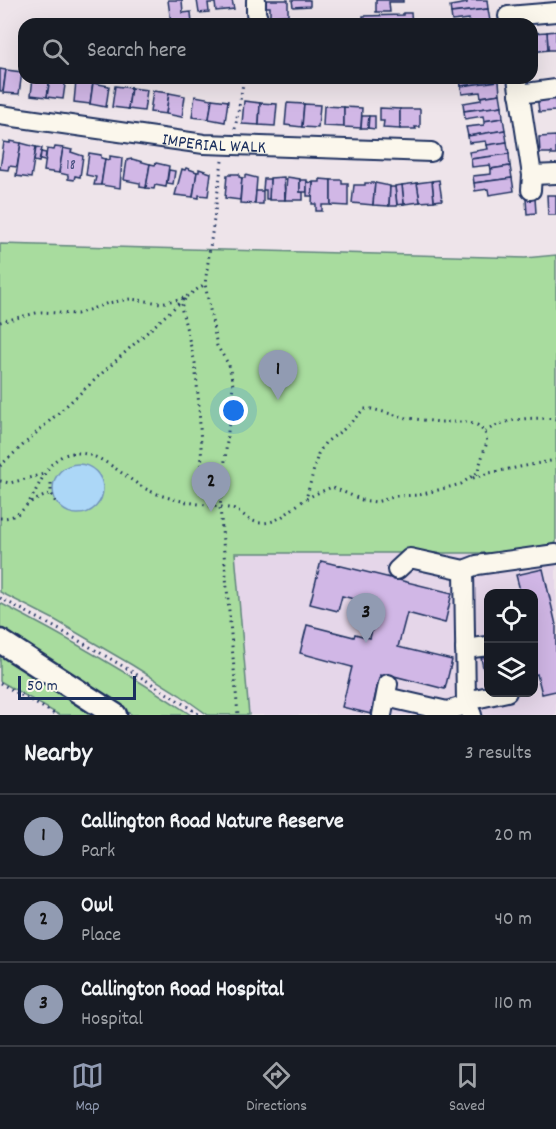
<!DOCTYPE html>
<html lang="en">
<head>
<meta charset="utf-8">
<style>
  body { margin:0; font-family:Dekko,sans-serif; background:#242831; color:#f1f3f6 }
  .controls { position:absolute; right:18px; bottom:18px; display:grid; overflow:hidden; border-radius:12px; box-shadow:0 6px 24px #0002 }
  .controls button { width:54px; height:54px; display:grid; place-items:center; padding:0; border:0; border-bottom:2px solid #363941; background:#171b24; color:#f1f3f6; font:30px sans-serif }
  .scale { position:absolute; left:18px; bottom:15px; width:118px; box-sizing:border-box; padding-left:6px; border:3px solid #1b2f5e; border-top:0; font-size:16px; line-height:21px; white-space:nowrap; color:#1b2f5e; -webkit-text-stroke:4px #fbf7ec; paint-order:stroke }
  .you { position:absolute; left:234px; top:411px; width:21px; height:21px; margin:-15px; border:4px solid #fff; border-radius:50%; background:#1a73e8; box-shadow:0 0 0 9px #1a73e833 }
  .badge { display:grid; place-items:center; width:39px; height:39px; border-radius:50%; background:#919bb2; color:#111; font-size:20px; font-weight:700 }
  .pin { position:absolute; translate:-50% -50px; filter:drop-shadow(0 2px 3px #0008) }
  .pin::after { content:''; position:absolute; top:32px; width:21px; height:18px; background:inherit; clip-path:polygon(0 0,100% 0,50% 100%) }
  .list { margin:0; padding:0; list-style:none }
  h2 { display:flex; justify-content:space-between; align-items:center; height:78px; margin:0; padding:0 24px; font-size:26px }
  h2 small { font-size:20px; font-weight:400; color:#9ea1a6 }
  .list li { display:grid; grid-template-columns:39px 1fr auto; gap:18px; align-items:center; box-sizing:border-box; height:84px; padding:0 24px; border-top:2px solid #363941 }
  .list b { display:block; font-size:22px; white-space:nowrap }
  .list p { margin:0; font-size:20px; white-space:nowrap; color:#9ea1a6 }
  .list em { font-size:20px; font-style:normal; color:#9ea1a6 }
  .icon { flex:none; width:33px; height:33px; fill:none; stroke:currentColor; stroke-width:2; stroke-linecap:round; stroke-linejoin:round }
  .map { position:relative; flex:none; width:556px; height:715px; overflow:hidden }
  .search { position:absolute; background:#171b24; box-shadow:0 6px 24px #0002; left:18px; right:18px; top:18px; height:66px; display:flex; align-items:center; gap:15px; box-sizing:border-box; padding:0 21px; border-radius:18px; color:#9ea1a6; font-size:22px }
  .sheet { height:330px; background:#171b24 }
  nav { display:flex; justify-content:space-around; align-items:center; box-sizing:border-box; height:84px; border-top:2px solid #363941; background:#171b24; font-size:16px; color:#9ea1a6 }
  nav a { display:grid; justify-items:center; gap:3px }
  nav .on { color:#919bb2 }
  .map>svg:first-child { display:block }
  .built { fill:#e5d6e9; fill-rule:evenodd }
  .green { fill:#a8dc9e; stroke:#62867e; stroke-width:1.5 }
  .water { fill:#acd7f7; stroke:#7294ba; stroke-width:1.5 }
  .building { fill:#d1b7e6; stroke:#1b2f5e; stroke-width:1.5 }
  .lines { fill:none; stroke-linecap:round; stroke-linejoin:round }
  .minor-casing { stroke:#1b2f5e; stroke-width:22 }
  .major-casing { stroke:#1b2f5e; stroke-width:27 }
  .path { stroke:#1b2f5e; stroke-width:3; stroke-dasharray:1.5 4.5; stroke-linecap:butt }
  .minor { stroke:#fbf7ec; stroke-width:18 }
  .major { stroke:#fbf7ec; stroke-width:22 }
  .labels { text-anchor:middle; stroke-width:4.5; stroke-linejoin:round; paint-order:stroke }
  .number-label { font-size:15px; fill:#485180 }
  .street-label { font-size:18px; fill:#1b2f5e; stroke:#fbf7ec }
</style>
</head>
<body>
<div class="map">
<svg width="556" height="715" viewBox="0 0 556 715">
  <rect width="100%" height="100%" fill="#eee4ea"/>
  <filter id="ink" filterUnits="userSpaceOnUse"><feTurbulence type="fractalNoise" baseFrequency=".0167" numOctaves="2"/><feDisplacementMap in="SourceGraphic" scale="12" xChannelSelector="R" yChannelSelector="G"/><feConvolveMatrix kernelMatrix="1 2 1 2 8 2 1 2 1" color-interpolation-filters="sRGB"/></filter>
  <g filter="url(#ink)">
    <path class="built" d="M556,543V715H249L235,553H505ZM488,594H534V692H488Z"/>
    <g class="green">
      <path d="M0,244L525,258L556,255V543L505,553H235L249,715H208L180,695L132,665L55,620L0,592Z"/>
      <path d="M0,603C66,637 130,674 191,715H132L0,630Z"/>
      <path d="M0,654L100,715H59L0,681Z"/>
    </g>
    <circle class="water" cx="78" cy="489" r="25"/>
    <g class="building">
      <path d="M168,0H182L183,13L191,12L192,24H166L171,23Z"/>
      <path d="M197,0H232L234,9L216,11L215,3H208L209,12L199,13Z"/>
      <path d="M264,0H288V15L270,16V7H265Z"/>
      <path d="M292,0H310V6L293,7Z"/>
      <path d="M376,0H403V2H389L390,12H376Z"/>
      <path d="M467,0H487L488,9L451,13L450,6L467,3Z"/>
      <path d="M488,9L490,21L470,24L469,19L452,21L451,13Z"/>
      <path d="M403,13H411L412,24H363V16L403,15Z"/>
      <path d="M556,31V50H548L547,32Z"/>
      <path d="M547,32L548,50L532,52V33Z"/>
      <path d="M0,69L6,70L3,91H0Z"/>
      <path d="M6,70L22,72L19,94L3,93Z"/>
      <path d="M33,78H50L47,97L31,95Z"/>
      <path d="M50,78H66L63,99L47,97Z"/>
      <path d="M498,78L499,81L461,86L460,79Z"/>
      <path d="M76,81L93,83L90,104L74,102Z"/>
      <path d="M499,81L500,94L481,97L480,92L462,94L461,86Z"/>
      <path d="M93,83L109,86L106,107L90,104Z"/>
      <path d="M115,86L131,88L128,109L112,107Z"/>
      <path d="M131,88L147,90L144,111L128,109Z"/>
      <path d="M153,91L169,93L166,114L150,112Z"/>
      <path d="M169,93L185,96L182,117L166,114Z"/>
      <path d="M555,93L556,111L539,112L537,94Z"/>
      <path d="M500,94L502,106L464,111L463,103L481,100V97Z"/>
      <path d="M195,96L212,99L209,119L192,117Z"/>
      <path d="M212,99L228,101L225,122L209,119Z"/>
      <path d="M244,101L260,103L259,125L242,124Z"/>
      <path d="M260,103L277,104L275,126L259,125Z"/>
      <path d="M287,103L304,104L302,127L285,125Z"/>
      <path d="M304,104L320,105L318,128L302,127Z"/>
      <path d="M324,106L344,107V127L323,126Z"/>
      <path d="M502,106L503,118L484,121L483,116L465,119L464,111Z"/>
      <path d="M344,107L362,108L361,128L344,127Z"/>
      <path d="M380,108L400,109V129L383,128L384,121H380Z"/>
      <path d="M400,109H420V127H415L416,129H400Z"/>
      <path d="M362,116H369L368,128H361Z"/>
      <path d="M369,116H375V129L368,128Z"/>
      <path d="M503,118L505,130L468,136L466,127L484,125V121Z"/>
      <path d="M505,130L507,142L487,145L486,141L469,143L468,136Z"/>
      <path d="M556,136V155H551V153H540L539,137Z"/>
      <path d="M10,141L21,143L17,167L9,166L8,170L0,169L4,142L10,143Z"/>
      <path d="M507,142L509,154L471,159L469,152L488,149L487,145Z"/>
      <path d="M21,143L36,147L31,178L16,176Z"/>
      <path d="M36,147L42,148L39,162L34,161Z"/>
      <path d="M55,147L63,148L59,173L44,171L47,149L54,150Z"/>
      <path d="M63,148L72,150L71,152L83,156L80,177L75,176L74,180L68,179V175L59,173Z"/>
      <path d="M41,152L46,153L45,161L40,160Z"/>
      <path d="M89,153L101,155V158L105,159L101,185H94L96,177L86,175Z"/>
      <path d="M509,154L510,166L491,169L490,165L472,167L471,159Z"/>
      <path d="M110,156L122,158L120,188L101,185L105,159L110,160Z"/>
      <path d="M132,159L150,164L146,188L140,187V183L124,180L127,160Z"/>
      <path d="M156,163L169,166L166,187L155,185L154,189L146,188L150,164L155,165Z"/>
      <path d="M510,166L512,178L474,183L473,176L491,174V169Z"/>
      <path d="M186,168L197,172L193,197L175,195L182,169L185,170Z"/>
      <path d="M199,169L211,173L208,196L199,195V198L193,197L197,172H199Z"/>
      <path d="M169,170L175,171L173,184L167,183Z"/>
      <path d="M231,174H239V177L242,178L240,200L225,198L227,175H231Z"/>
      <path d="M245,175L257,178L255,204L240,203L242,178H245Z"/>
      <path d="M284,177L285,200H269L270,178Z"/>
      <path d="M287,177L300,179V192H303V200H285Z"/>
      <path d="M512,178L514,191L489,195L488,189L475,191L474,183Z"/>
      <path d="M264,179H270L269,199H266V190H263Z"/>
      <path d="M320,179L331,180V205H322V211H316V204H312L313,182H320Z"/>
      <rect x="300" y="180" width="7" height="12"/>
      <path d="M331,180H342V184H348V206L331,205Z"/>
      <path d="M439,180L442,200L434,201L432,181Z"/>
      <path d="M432,181L434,201L420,202L417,183Z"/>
      <path d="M307,182L313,183L312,196H307Z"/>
      <path d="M365,183H375L373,205L352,203L354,185H365Z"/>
      <path d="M375,183L390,186L389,206L373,205Z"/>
      <path d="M417,183L420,202L404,204L402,185Z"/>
      <path d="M402,185L404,204L397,205L395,186Z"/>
      <path d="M390,187H395L397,206H389Z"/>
      <path d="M256,191H263V204H255Z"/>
      <path d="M547,195H556V215H548Z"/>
      <path d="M535,198L536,213L527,214L526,199Z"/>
      <path d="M321,561L452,593L445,623L407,613L398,647L452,660L445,689L386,674L385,676L380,675L371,714L342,707L352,667L300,653L307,625L354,637L355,634L370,638L378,605L342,596L338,611L310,604Z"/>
      <path d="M543,569L556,625V691L542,694L537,674L534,675V594H521L516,575Z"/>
      <path d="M488,657V684L487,685L481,658Z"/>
    </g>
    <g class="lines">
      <g class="minor-casing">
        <g id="minor">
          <path d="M256,0V13L260,24"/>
          <path d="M508,16L556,12"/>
          <path d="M517,78L532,175L531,190"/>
          <path d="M519,94L556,89"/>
          <path id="s1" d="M0,115L204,144L431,152"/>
          <path d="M532,175L556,174"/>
          <path d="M397,570L410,558L464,570L477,565L556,554"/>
          <path d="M464,570L466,701L472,715"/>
          <path d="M465,649L488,646"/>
          <path d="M386,697L447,711L466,705"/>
          <path d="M466,701L507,692"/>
          <path d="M382,715L388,684"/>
        </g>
      </g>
      <g class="major-casing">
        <path id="major" d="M0,641L115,715"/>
      </g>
      <g class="path">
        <path d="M235,129L244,78"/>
        <path d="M222,161L205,284L217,346L229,365L233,385L220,507L238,715"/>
        <path d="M185,299L181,307L195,363L199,406L203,486L213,506"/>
        <path d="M0,322L40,312L77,314L108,303L130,299L161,303L184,298"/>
        <path d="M485,432C504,418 533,417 556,419"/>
        <path d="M0,466L186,297L205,284"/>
        <path d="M473,478L489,473L556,460"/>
        <path d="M0,481L10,483L44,474"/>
        <path d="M51,483V493L56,503"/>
        <path d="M31,502L51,493"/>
        <path d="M0,518C41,520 34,456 74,453C102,451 126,480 150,491C170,500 191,503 213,506C220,507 229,507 235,510C246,515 250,523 263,523C282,522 292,507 306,499C314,494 323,491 332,487L362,500L376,502L397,496L419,495L461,484L477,473L487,442L485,432L477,425L466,422H440L407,418L372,409H364L344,429L325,443L318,454L306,499"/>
        <path d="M0,598C69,634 136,672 200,715"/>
        <path d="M0,683L56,715"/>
      </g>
      <use href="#minor" class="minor"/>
      <use href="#major" class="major"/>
    </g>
  </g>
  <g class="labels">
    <g class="number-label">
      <text x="71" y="169">18</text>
    </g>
    <g class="street-label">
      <text dy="6" stroke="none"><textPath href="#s1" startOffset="216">IMPERIAL WALK</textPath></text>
    </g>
  </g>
</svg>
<div class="controls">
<button><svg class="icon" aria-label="locate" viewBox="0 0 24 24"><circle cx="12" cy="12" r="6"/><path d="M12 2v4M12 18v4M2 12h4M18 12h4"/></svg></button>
<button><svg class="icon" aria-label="layers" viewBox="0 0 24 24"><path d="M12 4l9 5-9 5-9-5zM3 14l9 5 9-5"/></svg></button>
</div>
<div class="scale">50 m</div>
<div class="you"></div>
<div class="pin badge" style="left:278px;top:400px">1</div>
<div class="pin badge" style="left:211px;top:512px">2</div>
<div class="pin badge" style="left:366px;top:643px">3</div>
<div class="search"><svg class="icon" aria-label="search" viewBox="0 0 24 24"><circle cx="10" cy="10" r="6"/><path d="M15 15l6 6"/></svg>Search here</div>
</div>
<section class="sheet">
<h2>Nearby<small>3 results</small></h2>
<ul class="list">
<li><span class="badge">1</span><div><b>Callington Road Nature Reserve</b><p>Park</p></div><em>20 m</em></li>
<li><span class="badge">2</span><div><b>Owl</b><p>Place</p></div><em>40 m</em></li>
<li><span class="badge">3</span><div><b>Callington Road Hospital</b><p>Hospital</p></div><em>110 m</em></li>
</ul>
</section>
<nav>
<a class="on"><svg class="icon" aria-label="map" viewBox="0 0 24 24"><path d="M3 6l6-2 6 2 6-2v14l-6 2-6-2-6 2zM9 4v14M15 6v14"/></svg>Map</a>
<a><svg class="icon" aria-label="directions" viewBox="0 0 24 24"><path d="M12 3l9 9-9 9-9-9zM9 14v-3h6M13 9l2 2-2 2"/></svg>Directions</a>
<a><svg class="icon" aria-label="saved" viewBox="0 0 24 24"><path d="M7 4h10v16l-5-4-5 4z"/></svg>Saved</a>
</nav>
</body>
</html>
